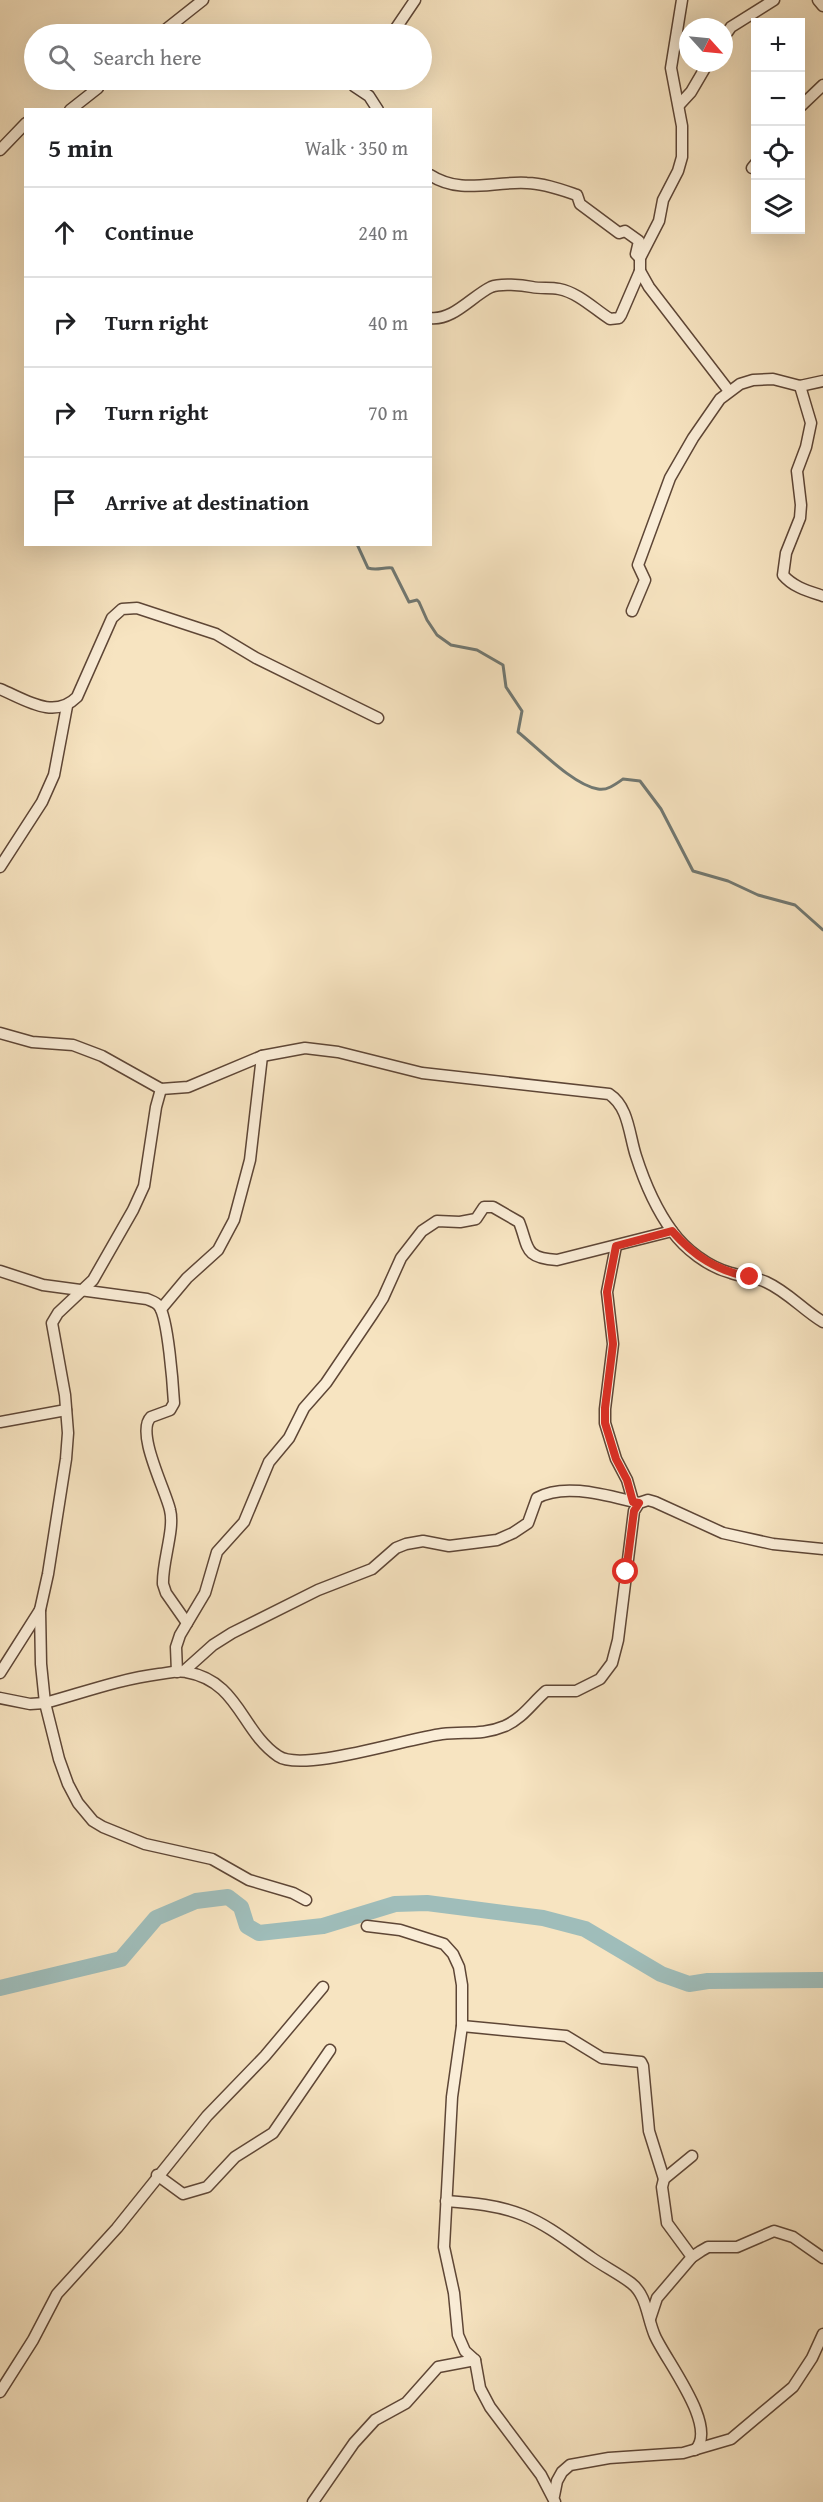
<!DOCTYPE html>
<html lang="en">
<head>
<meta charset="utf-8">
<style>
  body { margin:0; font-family:"Gentium Book Plus",serif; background:#f2f2f2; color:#202124 }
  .controls { position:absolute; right:18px; top:18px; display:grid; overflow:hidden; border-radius:0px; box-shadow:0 6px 24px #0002 }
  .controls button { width:54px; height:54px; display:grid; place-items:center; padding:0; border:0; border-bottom:2px solid #e0e0e0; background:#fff; color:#202124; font:30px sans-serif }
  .compass { position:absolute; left:679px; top:18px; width:54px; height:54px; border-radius:50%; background:#fff; box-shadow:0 6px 24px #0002; rotate:117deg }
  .stop { position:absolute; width:18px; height:18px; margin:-14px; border:4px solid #d93025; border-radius:50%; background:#fff }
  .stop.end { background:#d93025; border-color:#fff; box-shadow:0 2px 6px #0008 }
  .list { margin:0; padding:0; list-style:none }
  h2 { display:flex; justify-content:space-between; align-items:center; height:78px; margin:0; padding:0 24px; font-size:26px }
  h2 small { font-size:20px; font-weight:400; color:#757577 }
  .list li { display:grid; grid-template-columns:39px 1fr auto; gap:18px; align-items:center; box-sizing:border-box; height:90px; padding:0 24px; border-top:2px solid #e0e0e0 }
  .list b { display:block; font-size:22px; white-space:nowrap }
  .list em { font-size:20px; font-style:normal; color:#757577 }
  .icon { flex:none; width:33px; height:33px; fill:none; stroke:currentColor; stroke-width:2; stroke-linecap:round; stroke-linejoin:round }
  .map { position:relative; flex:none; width:823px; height:2502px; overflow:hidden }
  .search { position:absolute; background:#fff; box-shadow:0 6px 24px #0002; left:24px; top:24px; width:408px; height:66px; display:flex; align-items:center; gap:15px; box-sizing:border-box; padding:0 21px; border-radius:33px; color:#757577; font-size:22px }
  .panel { position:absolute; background:#fff; box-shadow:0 6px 24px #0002; left:24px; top:108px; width:408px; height:438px; border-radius:0px }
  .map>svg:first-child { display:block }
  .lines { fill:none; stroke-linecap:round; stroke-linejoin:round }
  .stream { stroke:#717872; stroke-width:3 }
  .river { stroke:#9fbdba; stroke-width:16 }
  .minor-casing { stroke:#5e4636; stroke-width:13 }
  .minor { stroke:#faedd7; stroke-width:10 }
  .route { stroke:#d93025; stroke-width:8 }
</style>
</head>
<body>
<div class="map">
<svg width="823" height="2502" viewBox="0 0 823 2502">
  <rect width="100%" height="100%" fill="#f7e4c1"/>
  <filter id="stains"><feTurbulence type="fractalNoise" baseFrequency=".00333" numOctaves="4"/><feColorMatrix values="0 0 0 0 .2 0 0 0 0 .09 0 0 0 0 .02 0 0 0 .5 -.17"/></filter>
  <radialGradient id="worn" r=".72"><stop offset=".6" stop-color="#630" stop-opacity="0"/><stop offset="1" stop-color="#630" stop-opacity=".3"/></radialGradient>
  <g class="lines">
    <path class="stream" d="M357,544L368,568C377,571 383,567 392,568L409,602L417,600L419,602L427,620L437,635L451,645L477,650L503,665L506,687L522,711L518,732C538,748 573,785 598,789C607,791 616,784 623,779L640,781L661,809L693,871L728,881L758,895L795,905L823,930"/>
    <path class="river" d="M0,1988L121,1959L156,1918L196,1901L228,1897L241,1907L247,1926L259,1933L323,1926L395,1904L427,1903L543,1918L585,1929L661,1974L689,1984L708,1981L823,1980"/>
    <g class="minor-casing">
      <g id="minor">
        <path d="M682,0L671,68L682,126V157L678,171L663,200L659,221L640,258V271L649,287L729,391"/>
        <path d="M818,0L823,6"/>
        <path d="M160,34L203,0"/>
        <path d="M392,34L415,0"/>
        <path d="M724,37L731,27L774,0"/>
        <path d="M350,80L354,86L369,96L378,110"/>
        <path d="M679,105L691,92L708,63"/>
        <path d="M800,107L823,85"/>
        <path d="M70,110L98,88"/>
        <path d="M0,150L26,123"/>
        <path d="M752,168L756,163"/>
        <path d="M430,175C461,195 492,181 527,183C543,183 562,190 577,195L580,204L619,233L625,231L639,241L636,254L640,258"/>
        <path d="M430,318C453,321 472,296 491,287C500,283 522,285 532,287C541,289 550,287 559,289C579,293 594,309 610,319L619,318L621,315L640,271"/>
        <path d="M800,386L811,423L806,447L797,471L801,505L800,518L786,553L783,575C793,587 808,591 823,596"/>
        <path d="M632,611L645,580L638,565L670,478L693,438L720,399L740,384L753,380L773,379L800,386L823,381"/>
        <path d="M0,689C26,700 54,720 77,697L112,618L122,609L137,608L216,634L256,658L378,718"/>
        <path d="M0,867L42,802L54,775L67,706"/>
        <path d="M0,1033L32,1042L73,1045L102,1056L161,1089L188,1087L262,1056L305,1048L338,1052L422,1073L609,1094C629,1107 629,1135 636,1156C644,1181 656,1209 672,1231C685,1249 708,1267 731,1273C743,1277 755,1277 766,1282C788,1292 803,1310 823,1322"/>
        <path d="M161,1089L156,1107L144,1186L133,1210L93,1280L58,1313L52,1323L65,1395L68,1433L66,1459L48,1574L40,1610L41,1664L45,1703L59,1759L68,1784L78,1803L93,1821L103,1827L145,1844L212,1859L249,1880L293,1893L306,1900"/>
        <path d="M616,1246L607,1292L613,1344L605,1409V1423L616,1459L627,1480L633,1501"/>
        <path d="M0,1271L43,1285L147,1299C151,1301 156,1302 159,1306C168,1318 173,1386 174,1403L170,1410L151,1417C135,1432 166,1491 170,1510C175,1529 162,1562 163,1584L166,1593L187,1623"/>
        <path d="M161,1309L187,1278L218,1250L234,1220L250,1160L262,1056"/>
        <path d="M0,1422L66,1410"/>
        <path d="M184,1671L213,1645L232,1633L318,1590L372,1569L396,1548L406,1544L423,1541L449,1546L497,1540L513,1533L528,1523L537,1498C565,1482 608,1496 639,1503"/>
        <path d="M177,1672L176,1647L180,1635L205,1593L217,1552L244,1522L269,1462L289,1438L304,1408L326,1383L372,1315L383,1298L401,1258L422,1231L437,1221L460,1222L476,1219L484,1207H493L519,1222C529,1247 523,1258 557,1260L672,1231"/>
        <path d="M0,1673L40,1610"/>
        <path d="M0,1698L30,1704L45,1703C82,1693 120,1679 159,1674C168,1673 178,1670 186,1672C239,1681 241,1731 278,1756C302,1773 409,1738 442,1734C466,1731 481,1736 505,1726C523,1718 532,1703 546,1691H576L600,1679L612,1663L618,1640L634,1511L639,1503L648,1500L655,1502L723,1533L773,1544L823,1549"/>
        <path d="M367,1926L400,1930L444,1944L453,1954L459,1967L462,1985V2026L452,2097L444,2247L454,2293L458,2335L465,2351L475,2360L480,2388L490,2407L541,2475L555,2502"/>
        <path d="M462,2026L566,2036L602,2058L641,2062L643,2066L649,2131L664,2179"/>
        <path d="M157,2175L183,2194L207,2187L235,2157L273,2133L330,2050"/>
        <path d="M446,2201C472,2203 498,2205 523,2215C548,2225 570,2243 592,2258C605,2267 619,2274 631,2283C647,2295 647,2318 655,2336C666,2361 719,2427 695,2450"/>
        <path d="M692,2257L667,2223L662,2187L664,2179L692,2156"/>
        <path d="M650,2319L657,2298L692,2257L701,2251L708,2247H737L774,2231L793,2237L823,2258"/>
        <path d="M0,2392L33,2340L57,2294L117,2228L207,2116L265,2056L323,1987"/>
        <path d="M554,2496L557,2481L562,2472L570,2465L609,2458L683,2453L731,2439L793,2387L812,2358L823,2334"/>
        <path d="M313,2502L354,2443L375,2420L406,2403L438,2367L475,2360"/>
      </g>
    </g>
    <use href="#minor" class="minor"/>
  </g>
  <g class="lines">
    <path class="route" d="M626,1572L634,1511L639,1503L633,1502L627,1480L616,1459L605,1423V1408L613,1344L607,1292L616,1246L672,1231C694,1256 717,1271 750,1277"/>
  </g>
  <rect width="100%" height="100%" filter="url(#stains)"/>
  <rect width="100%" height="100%" fill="url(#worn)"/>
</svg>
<div class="controls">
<button>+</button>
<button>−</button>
<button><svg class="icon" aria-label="locate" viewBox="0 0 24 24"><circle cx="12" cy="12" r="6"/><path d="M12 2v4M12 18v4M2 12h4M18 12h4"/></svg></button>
<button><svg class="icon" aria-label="layers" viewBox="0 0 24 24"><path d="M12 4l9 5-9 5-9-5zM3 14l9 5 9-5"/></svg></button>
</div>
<svg class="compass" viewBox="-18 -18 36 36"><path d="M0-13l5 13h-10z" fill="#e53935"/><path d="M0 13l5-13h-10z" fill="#757577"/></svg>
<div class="stop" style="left:626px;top:1572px"></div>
<div class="stop end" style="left:750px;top:1277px"></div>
<div class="search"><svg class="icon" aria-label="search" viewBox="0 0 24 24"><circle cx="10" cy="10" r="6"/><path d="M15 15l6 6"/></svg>Search here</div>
<section class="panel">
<h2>5 min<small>Walk · 350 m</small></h2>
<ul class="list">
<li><svg class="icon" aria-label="ahead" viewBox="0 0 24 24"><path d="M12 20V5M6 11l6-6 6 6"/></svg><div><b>Continue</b></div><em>240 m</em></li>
<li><svg class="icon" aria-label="right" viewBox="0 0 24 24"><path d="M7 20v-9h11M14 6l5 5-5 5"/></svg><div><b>Turn right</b></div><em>40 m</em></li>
<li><svg class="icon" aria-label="right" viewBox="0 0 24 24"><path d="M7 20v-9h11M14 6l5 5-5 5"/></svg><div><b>Turn right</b></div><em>70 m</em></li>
<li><svg class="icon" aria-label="arrive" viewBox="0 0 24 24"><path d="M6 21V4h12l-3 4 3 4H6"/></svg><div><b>Arrive at destination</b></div></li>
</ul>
</section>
</div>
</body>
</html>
